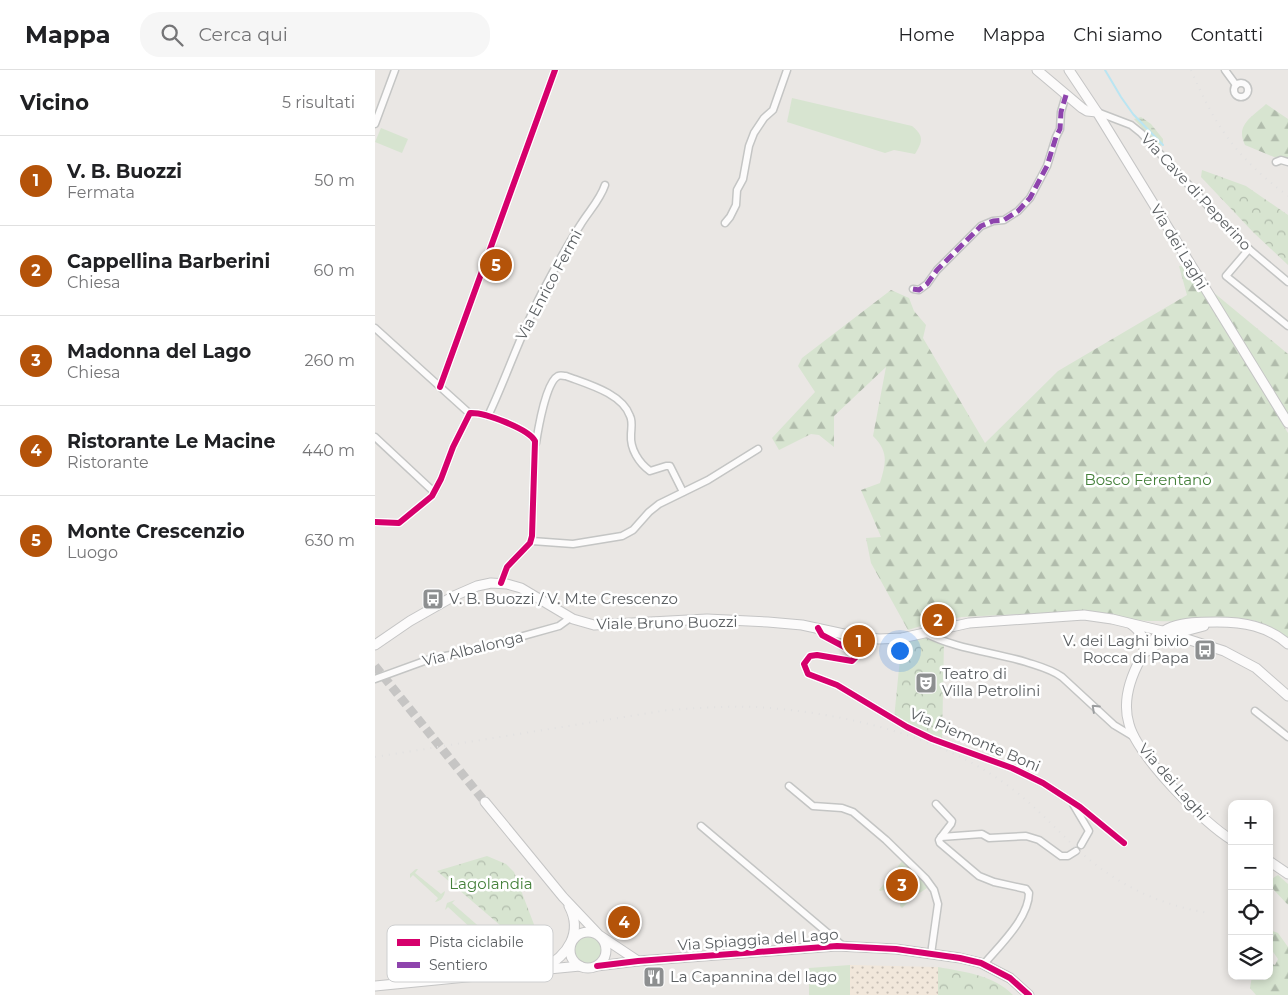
<!DOCTYPE html>
<html lang="it">
<head>
<meta charset="utf-8">
<style>
  body { margin:0; font-family:Montserrat,sans-serif; background:#f6f6f6; color:#202124 }
  .controls { position:absolute; right:15px; bottom:15px; display:grid; overflow:hidden; border-radius:10px; box-shadow:0 2px 8px #0003 }
  .controls button { width:45px; height:45px; display:grid; place-items:center; padding:0; border:0; border-bottom:1px solid #e0e0e0; background:#fff; color:#202124; font:25px sans-serif }
  .you { position:absolute; left:524px; top:580px; width:18px; height:18px; margin:-12px; border:4px solid #fff; border-radius:50%; background:#1a73e8; box-shadow:0 0 0 8px #1a73e833 }
  .badge { display:grid; place-items:center; width:32px; height:32px; border-radius:50%; background:#b45309; color:#fff; font-size:16px; font-weight:700 }
  .pin { position:absolute; translate:-50% -50%; border:2px solid #fff; box-shadow:0 1px 5px #0006 }
  .list { margin:0; padding:0; list-style:none }
  h2 { display:flex; justify-content:space-between; align-items:center; height:65px; margin:0; padding:0 20px; font-size:21px }
  h2 small { font-size:16px; font-weight:400; color:#757577 }
  .list li { display:grid; grid-template-columns:32px 1fr auto; gap:15px; align-items:center; box-sizing:border-box; height:90px; padding:0 20px; border-top:1px solid #e0e0e0 }
  .list b { display:block; font-size:19px; white-space:nowrap }
  .list p { margin:0; font-size:16px; white-space:nowrap; color:#757577 }
  .list em { font-size:16px; font-style:normal; color:#757577 }
  .icon { flex:none; width:28px; height:28px; fill:none; stroke:currentColor; stroke-width:2; stroke-linecap:round; stroke-linejoin:round }
  .map { position:relative; flex:none; width:913px; height:925px; overflow:hidden }
  header { display:flex; align-items:center; gap:30px; box-sizing:border-box; height:70px; padding:0 25px; background:#fff; border-bottom:1px solid #e0e0e0 }
  header strong { font-size:24px }
  nav { display:flex; gap:28px; margin-inline-start:auto; font-size:18px }
  .search { width:350px; height:45px; background:#f6f6f6; display:flex; align-items:center; gap:12px; box-sizing:border-box; padding:0 18px; border-radius:20px; color:#757577; font-size:19px }
  main { display:flex }
  aside { flex:1; background:#fff }
  .map>svg:first-child { display:block }
  .green { fill:#d7e4d0 }
  .forest { fill:url(#forest-firs) }
  .wetland { fill:url(#wetland-marsh) }
  .sand { fill:url(#sand-dots) }
  .park { fill:url(#park-crowns) }
  .lines { fill:none; stroke-linecap:round; stroke-linejoin:round }
  .stream { stroke:#bae5f2; stroke-width:2 }
  .secondary-tunnel { stroke:#c6c5c4; stroke-width:9; stroke-dasharray:9 4.5; stroke-linecap:butt }
  .street-casing { stroke:#c4c5c4; stroke-width:9 }
  .secondary-casing { stroke:#c5c5c5; stroke-width:11 }
  .street { stroke:#fcfbfb; stroke-width:6 }
  .secondary { stroke:#fcfbfb; stroke-width:9 }
  .rail { stroke:#e1e0e0; stroke-width:2; stroke-dasharray:1 6; stroke-linecap:butt }
  .quiet { stroke:#8e44ad; stroke-width:5; stroke-dasharray:10 5; stroke-linecap:butt }
  .cycleway-casing { stroke:#fff; stroke-width:9 }
  .cycleway { stroke:#d6006c; stroke-width:6 }
  .oneway { stroke:#9b9d9f }
  .labels { text-anchor:middle; stroke-width:5; stroke-linejoin:round; paint-order:stroke }
  .street-label { font-size:15px; fill:#5b5f62; stroke:#fff }
  .park-label { font-size:15px; fill:#45803b; stroke:#fff }
  .poi-label { font-size:15px; fill:#5b5f62; stroke:#fff; text-anchor:start }
  .key { fill:#fff; stroke:#cecfd0; stroke-width:1 }
  .key-label { font-size:14px; fill:#5b5f62 }
</style>
</head>
<body>
<header>
<strong>Mappa</strong>
<div class="search"><svg class="icon" aria-label="search" viewBox="0 0 24 24"><circle cx="10" cy="10" r="6"/><path d="M15 15l6 6"/></svg>Cerca qui</div>
<nav><a>Home</a><a>Mappa</a><a>Chi siamo</a><a>Contatti</a></nav>
</header>
<main>
<aside>
<h2>Vicino<small>5 risultati</small></h2>
<ul class="list">
<li><span class="badge">1</span><div><b>V. B. Buozzi</b><p>Fermata</p></div><em>50 m</em></li>
<li><span class="badge">2</span><div><b>Cappellina Barberini</b><p>Chiesa</p></div><em>60 m</em></li>
<li><span class="badge">3</span><div><b>Madonna del Lago</b><p>Chiesa</p></div><em>260 m</em></li>
<li><span class="badge">4</span><div><b>Ristorante Le Macine</b><p>Ristorante</p></div><em>440 m</em></li>
<li><span class="badge">5</span><div><b>Monte Crescenzio</b><p>Luogo</p></div><em>630 m</em></li>
</ul>
</aside>
<div class="map">
<svg width="913" height="925" viewBox="0 0 913 925">
  <defs>
    <pattern id="forest-firs" width="22" height="20" patternUnits="userSpaceOnUse" patternTransform="scale(1.25)"><rect width="22" height="20" fill="#d7e4d0"/><path d="M5 1l3.5 6h-7zM16 11l3.5 6h-7z" fill="#b1bcac"/></pattern>
    <pattern id="wetland-marsh" width="20" height="14" patternUnits="userSpaceOnUse" patternTransform="scale(1.25)"><rect width="20" height="14" fill="#d7e4d0"/><path d="M1 5h8M5 5V1M11 12h8M15 12V8" fill="none" stroke="#b1bcac"/></pattern>
    <pattern id="sand-dots" width="8" height="8" patternUnits="userSpaceOnUse" patternTransform="scale(1.25)"><rect width="8" height="8" fill="#f1e7db"/><path d="M2 2h.1M6 6h.1" fill="none" stroke="#c6beb5" stroke-width="1.8" stroke-linecap="round"/></pattern>
    <pattern id="park-crowns" width="20" height="18" patternUnits="userSpaceOnUse" patternTransform="scale(1.25)"><rect width="20" height="18" fill="#d7e4d0"/><path d="M2 6a3 3 0 1 1 6 0M12 15a3 3 0 1 1 6 0" fill="none" stroke="#b1bcac"/></pattern>
  </defs>
  <rect width="100%" height="100%" fill="#eae7e4"/>
  <g class="green">
    <path d="M417,28L537,56C549,66 548,71 540,84L519,80L510,83L412,52Z"/>
    <path d="M6,58L33,69L27,83L0,72Z"/>
    <path d="M528,790L538,798L528,809L519,808L520,817L505,821L504,820Z"/>
    <path d="M41,799H43L40,803L66,824L70,821C69,827 66,831 60,832L63,828L38,805L35,808V804Z"/>
    <path d="M542,803L550,812L552,818L537,828L527,838L525,836L526,822L536,823L534,813Z"/>
    <path d="M80,830L77,833L116,867L120,864L122,870L120,875L116,877L108,875L111,872L73,837L70,840L72,833Z"/>
    <circle cx="213" cy="880" r="14"/>
    <path d="M475,895V925H434V898Z"/>
  </g>
  <g class="forest">
    <path d="M891,34L913,49V89L899,87L870,75C860,55 877,47 891,34Z"/>
    <path d="M804,196L812,197L827,219L913,363V570C876,533 828,554 783,551C772,551 759,551 748,548C737,545 726,542 714,541L587,547L562,551L533,560L496,493L491,468L506,467L486,420L505,413C511,393 514,382 498,366L511,297L459,346V377L444,365L436,364L404,380L397,368L440,322L423,296L427,288L516,220L534,228L539,241L551,255L548,268L610,373L683,301L812,225Z"/>
    <path d="M838,222L913,284V346Z"/>
    <path d="M903,805L913,814V835L897,818L898,808Z"/>
    <path d="M895,860L903,863L913,877V925H881L875,918L877,906H894V893L900,895L903,889L894,876Z"/>
  </g>
  <path class="wetland" d="M766,47L776,54L788,69V75L783,76L759,49Z"/>
  <path class="sand" d="M475,895L563,897V925H475Z"/>
  <g class="park">
    <path d="M827,100L871,116L913,145V195L878,162L826,107Z"/>
    <path d="M549,562L569,571L567,673L519,649L527,568Z"/>
    <path d="M112,786L131,794L139,802L171,886L163,891L132,892L127,863L123,859L126,856L62,801Z"/>
    <path d="M563,897C590,902 619,905 638,925H563Z"/>
  </g>
  <g class="lines">
    <path class="stream" d="M730,0L746,27L758,44L788,75"/>
    <path class="secondary-tunnel" d="M0,596L110,732"/>
    <g class="street-casing">
      <g id="street">
        <path d="M850,0L861,15"/>
        <circle cx="866" cy="20" r="7"/>
        <path d="M722,42L756,55L766,63L868,174L913,212"/>
        <path d="M0,54L20,0"/>
        <path d="M901,92L906,90L913,92"/>
        <path d="M350,153L355,147L361,135L362,120L368,109L374,76L379,63L389,48L398,40L412,0"/>
        <path d="M874,179L851,206L913,256"/>
        <path d="M538,219L544,220L552,214L562,200L606,156L618,151L629,150L643,141L655,128L672,96L681,67L685,59L686,42L691,25"/>
        <path d="M0,258L94,343"/>
        <path d="M65,317L180,0"/>
        <path d="M113,346C133,304 147,259 170,217C181,196 193,174 206,154C214,141 225,130 230,115"/>
        <path d="M0,367L59,422"/>
        <path d="M161,373C163,360 171,312 183,306C186,305 188,306 191,306C212,314 247,323 255,346C258,352 256,359 256,365C255,379 264,393 275,401L291,396H295L308,422"/>
        <path d="M0,452L24,453L57,426L66,409L78,377L95,343C109,342 154,359 160,371L157,466L155,473L132,497L126,513"/>
        <path d="M157,471L198,474L247,466L258,460L274,442L284,434L333,410L383,379"/>
        <path d="M443,558L447,565L479,582L481,587L477,591L442,585L435,586L429,594L433,604L462,615L532,657L557,669L637,698L668,713L705,737L749,773"/>
        <path d="M550,563C581,579 618,582 651,592C663,596 676,599 687,607L739,655L759,667"/>
        <path d="M0,609L55,589L91,582L184,556L195,548"/>
        <path d="M880,641L913,667"/>
        <path d="M414,716L438,736L467,738L478,742L511,770L551,809L559,820L563,834L556,884"/>
        <path d="M561,734L577,751L576,754L566,767"/>
        <path d="M698,734L714,761L706,775"/>
        <path d="M326,756L468,876"/>
        <path d="M609,894C624,876 654,848 654,823L651,819L619,812L604,806L565,773L564,770L566,767L607,764L614,768L651,766L664,770L686,786H693L701,781"/>
      </g>
    </g>
    <g class="secondary-casing">
      <g id="secondary">
        <path d="M662,0L707,38L712,41L722,42"/>
        <path d="M694,0L722,42L913,353"/>
        <path d="M756,554C767,562 769,569 769,582"/>
        <path d="M0,575L35,551L79,526L102,516L116,513L132,514L146,518L198,549L219,555L332,549L393,552L427,555L478,566L504,569L527,568L594,553L709,545L737,549L787,561L849,581L881,598L913,626"/>
        <path d="M773,581C791,565 806,562 829,556"/>
        <path d="M110,732L188,827L224,865L263,891"/>
        <path d="M857,770C829,754 762,685 754,654C747,631 755,608 766,588C784,553 805,552 842,552C869,552 892,556 913,574"/>
        <path d="M894,791L913,804"/>
        <circle cx="213" cy="880" r="18"/>
        <path d="M222,896L263,891L462,876L521,879L585,888L606,893L635,908L654,925"/>
        <path d="M168,898C193,886 208,862 194,836"/>
        <path d="M0,916L205,896"/>
      </g>
    </g>
    <use href="#street" class="street"/>
    <use href="#secondary" class="secondary"/>
    <g class="rail">
      <path d="M816,0C841,58 862,88 913,126"/>
      <path d="M0,687L293,640C322,638 351,636 380,637C467,642 570,666 640,721C663,739 682,760 703,780C741,814 783,835 834,843"/>
    </g>
    <path class="quiet" d="M538,219L544,220L552,214L562,200L606,156L618,151L629,150L643,141L655,128L672,96L681,67L685,59L686,42L691,25"/>
    <g class="cycleway-casing">
      <g id="cycleway">
        <path d="M65,317L180,0"/>
        <path d="M0,452L24,453L57,426L66,409L78,377L95,343C109,342 154,359 160,371L157,466L155,473L132,497L126,513"/>
        <path d="M443,558L447,565L479,582L481,587L477,591L442,585L435,586L429,594L433,604L462,615L532,657L557,669L637,698L668,713L705,737L749,773"/>
        <path d="M222,896L263,891L462,876L521,879L585,888L606,893L635,908L654,925"/>
      </g>
    </g>
    <use href="#cycleway" class="cycleway"/>
  </g>
  <defs><path id="oneway-chevron" d="M-2-3.5L2.5 0L-2 3.5" fill="none" stroke-width="1.6" stroke-linecap="round" stroke-linejoin="round" transform="scale(1.25)"/></defs>
  <use class="oneway" href="#oneway-chevron" transform="translate(720 638) rotate(-137)"/>
  <defs>
    <g id="bus-square" transform="scale(1.125)"><rect x="-9" y="-9" width="18" height="18" rx="4" fill="#8d8f90" stroke="#fff"/><path d="M-5-6H5V4H4V6H2V4H-2V6H-4V4H-5ZM-3.5-4V0h7V-4ZM-3.5 1.2v1.5H-2V1.2ZM2 1.2v1.5H3.5V1.2Z" fill="#fff"/></g>
    <g id="theatre-square" transform="scale(1.125)"><rect x="-9" y="-9" width="18" height="18" rx="4" fill="#8d8f90" stroke="#fff"/><path d="M-5-5.5Q0-4 5-5.5V0Q5 5 0 6Q-5 5-5 0ZM-3.3-2.5H-1v1.5H-3.3ZM1-2.5H3.3v1.5H1ZM-2.8 1Q0 5.5 2.8 1Z" fill="#fff"/></g>
    <g id="restaurant-square" transform="scale(1.125)"><rect x="-9" y="-9" width="18" height="18" rx="4" fill="#8d8f90" stroke="#fff"/><path d="M-5-6h1v4h1v-4h1v4h1v-4h1v5L-1.5 .5V6h-2V.5L-5-1ZM5-6V6H3V1.5H1.5Q1.5-4 5-6Z" fill="#fff"/></g>
  </defs>
  <g fill-rule="evenodd">
    <use href="#bus-square" x="58" y="529"/>
    <use href="#bus-square" x="830" y="580"/>
    <use href="#theatre-square" x="551" y="613"/>
    <use href="#restaurant-square" x="279" y="907"/>
  </g>
  <g class="labels">
    <g class="street-label">
      <text transform="translate(821 122) rotate(47)" y="5">Via Cave di Peperino</text>
      <text transform="translate(804 177) rotate(59)" y="5">Via dei Laghi</text>
      <text transform="translate(174 215) rotate(-62)" y="5">Via Enrico Fermi</text>
      <text transform="translate(292 553) rotate(-1)" y="5">Viale Bruno Buozzi</text>
      <text transform="translate(98 579) rotate(-14)" y="5">Via Albalonga</text>
      <text transform="translate(600 670) rotate(23)" y="5">Via Piemonte Boni</text>
      <text transform="translate(798 712) rotate(49)" y="5">Via dei Laghi</text>
      <text transform="translate(383 870) rotate(-4)" y="5">Via Spiaggia del Lago</text>
    </g>
    <g class="park-label">
      <text x="773" y="415">Bosco Ferentano</text>
      <text x="116" y="819">Lagolandia</text>
    </g>
    <g class="poi-label">
      <text x="74" y="534">V. B. Buozzi / V. M.te Crescenzo</text>
      <text x="814" y="576" text-anchor="end">V. dei Laghi bivio<tspan x="814" dy="17">Rocca di Papa</tspan></text>
      <text x="567" y="609">Teatro di<tspan x="567" dy="17">Villa Petrolini</tspan></text>
      <text x="295" y="912">La Capannina del lago</text>
    </g>
  </g>
  <rect x="12" y="855" width="166" height="57" rx="8" class="key"/>
  <rect x="22" y="869" width="23" height="7" fill="#d6006c"/>
  <rect x="22" y="892" width="23" height="6" fill="#8e44ad"/>
  <g class="key-label">
    <text x="54" y="877">Pista ciclabile</text>
    <text x="54" y="900">Sentiero</text>
  </g>
</svg>
<div class="controls">
<button>+</button>
<button>−</button>
<button><svg class="icon" aria-label="locate" viewBox="0 0 24 24"><circle cx="12" cy="12" r="6"/><path d="M12 2v4M12 18v4M2 12h4M18 12h4"/></svg></button>
<button><svg class="icon" aria-label="layers" viewBox="0 0 24 24"><path d="M12 4l9 5-9 5-9-5zM3 14l9 5 9-5"/></svg></button>
</div>
<div class="you"></div>
<div class="pin badge" style="left:484px;top:571px">1</div>
<div class="pin badge" style="left:563px;top:550px">2</div>
<div class="pin badge" style="left:527px;top:815px">3</div>
<div class="pin badge" style="left:249px;top:852px">4</div>
<div class="pin badge" style="left:121px;top:195px">5</div>
</div>
</main>
</body>
</html>
